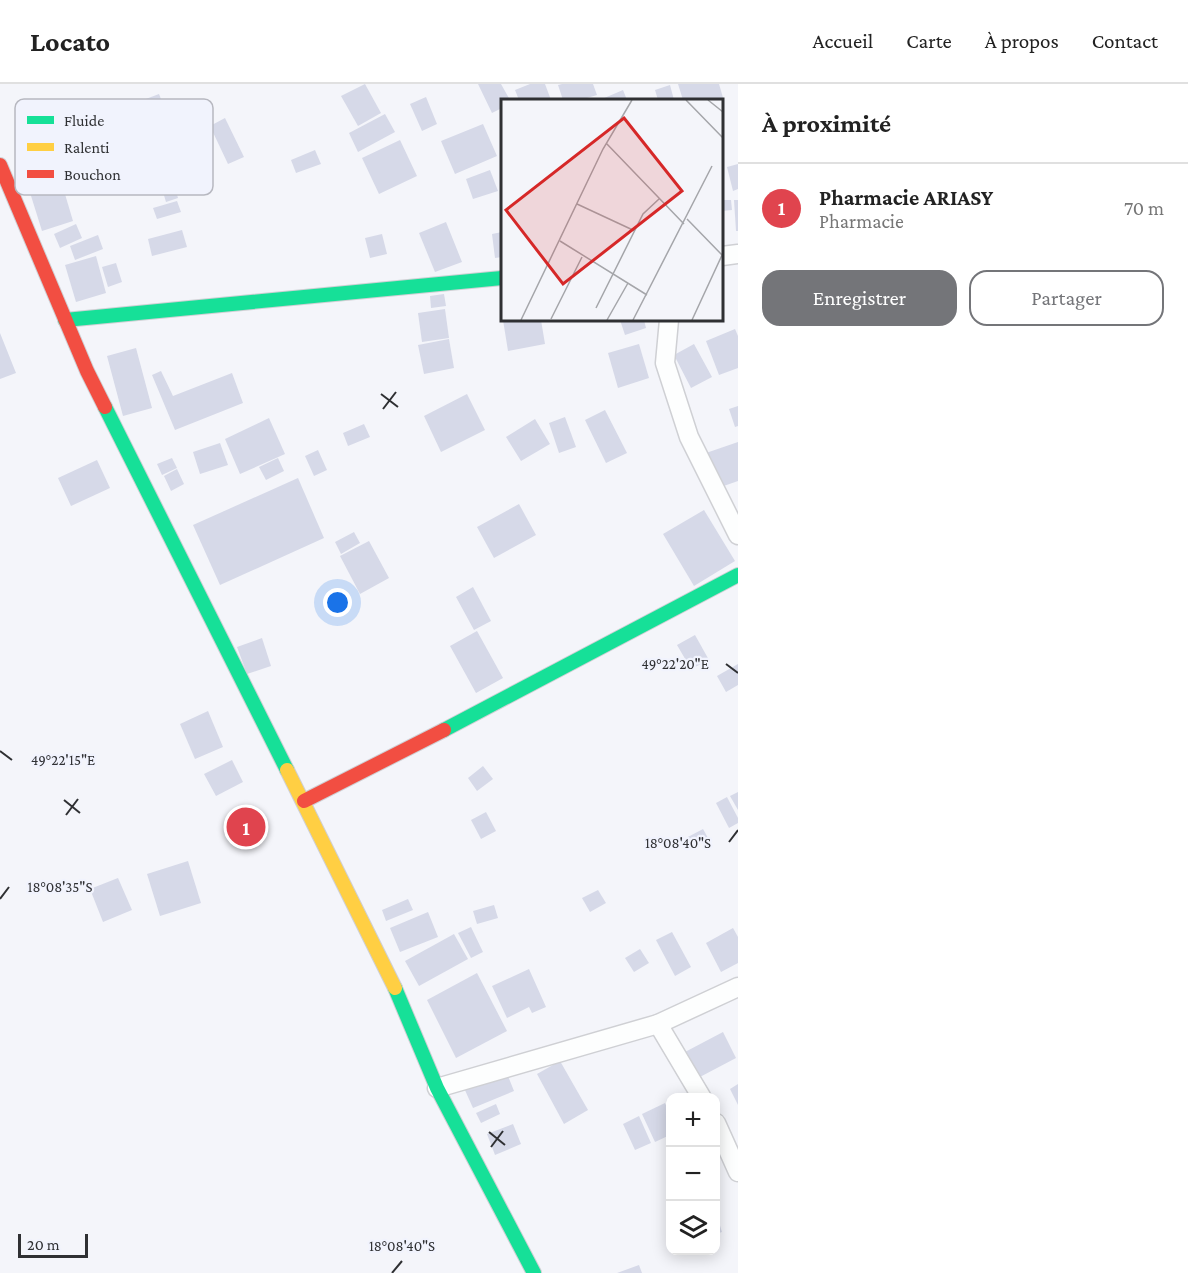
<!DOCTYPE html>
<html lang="fr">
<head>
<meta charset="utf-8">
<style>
  body { margin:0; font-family:"Crimson Pro",serif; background:#f6f6f6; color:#222 }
  .controls { position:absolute; right:18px; bottom:18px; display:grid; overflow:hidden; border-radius:12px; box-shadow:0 3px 15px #0003 }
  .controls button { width:54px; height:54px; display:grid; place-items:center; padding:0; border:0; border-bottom:2px solid #e0e0e0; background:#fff; color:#222; font:30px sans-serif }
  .scale { position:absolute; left:18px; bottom:15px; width:70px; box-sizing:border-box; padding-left:6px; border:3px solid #2f3033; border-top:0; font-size:16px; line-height:21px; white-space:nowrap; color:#2f3033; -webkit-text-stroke:4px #f1f3fd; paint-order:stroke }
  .you { position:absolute; left:338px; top:519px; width:21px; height:21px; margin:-15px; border:4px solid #fff; border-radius:50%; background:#1a73e8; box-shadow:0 0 0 9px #1a73e833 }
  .badge { display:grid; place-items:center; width:39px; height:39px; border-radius:50%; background:#747579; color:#fff; font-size:20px; font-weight:700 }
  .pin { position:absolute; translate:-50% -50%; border:3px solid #fff; box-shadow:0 2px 6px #0006 }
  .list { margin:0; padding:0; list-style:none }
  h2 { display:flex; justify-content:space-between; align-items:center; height:78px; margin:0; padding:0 24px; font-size:26px }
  h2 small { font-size:20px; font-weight:400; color:#767676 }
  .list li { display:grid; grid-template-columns:39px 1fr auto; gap:18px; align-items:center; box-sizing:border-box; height:90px; padding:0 24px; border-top:2px solid #e0e0e0 }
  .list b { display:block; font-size:22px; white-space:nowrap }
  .list p { margin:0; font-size:20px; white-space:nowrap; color:#767676 }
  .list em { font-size:20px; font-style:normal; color:#767676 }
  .actions { display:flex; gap:12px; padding:18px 24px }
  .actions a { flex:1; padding:14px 0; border:2px solid #747579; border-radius:18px; text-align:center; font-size:21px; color:#747579 }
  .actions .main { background:#747579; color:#fff }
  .icon { flex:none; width:33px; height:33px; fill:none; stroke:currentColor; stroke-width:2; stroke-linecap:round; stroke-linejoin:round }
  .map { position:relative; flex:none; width:738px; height:1189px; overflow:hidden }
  header { display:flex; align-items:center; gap:36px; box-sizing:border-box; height:84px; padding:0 30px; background:#fff; border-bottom:2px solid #e0e0e0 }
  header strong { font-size:28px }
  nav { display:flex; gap:33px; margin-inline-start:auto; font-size:21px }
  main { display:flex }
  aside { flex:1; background:#fff }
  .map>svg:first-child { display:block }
  .building { fill:#d6d9e8 }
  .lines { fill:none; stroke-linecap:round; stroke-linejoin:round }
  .street-casing { stroke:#cfd0d4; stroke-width:21 }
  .fast-casing { stroke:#cfd0d4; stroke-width:16 }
  .slow-casing { stroke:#cfd0d4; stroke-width:16 }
  .jam-casing { stroke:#cfd0d4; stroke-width:16 }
  .street { stroke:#fdfefe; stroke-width:18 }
  .fast { stroke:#16e098; stroke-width:14 }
  .slow { stroke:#ffcf43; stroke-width:14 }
  .jam { stroke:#f24e42; stroke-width:14 }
  .ticks { fill:none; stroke:#2f3033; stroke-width:2 }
  .inset-road { fill:none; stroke:#a5a6aa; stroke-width:1.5 }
  .view { fill:#d62828; fill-opacity:0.15; stroke:#d62828; stroke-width:3 }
  .inset-edge { fill:none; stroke:#2f3033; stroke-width:3 }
  .key { fill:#f1f3fd; stroke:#b7b8c0; stroke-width:1.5 }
  .key-label { font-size:16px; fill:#2f3033 }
  .ticks-label { font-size:15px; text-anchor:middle; fill:#2f3033; stroke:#f1f3fd; stroke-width:4.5; stroke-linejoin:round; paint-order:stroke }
</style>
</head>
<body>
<header>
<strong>Locato</strong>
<nav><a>Accueil</a><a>Carte</a><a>À propos</a><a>Contact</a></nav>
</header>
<main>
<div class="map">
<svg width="738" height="1189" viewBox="0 0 738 1189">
  <rect width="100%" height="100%" fill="#f4f5fa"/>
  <g class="building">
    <path d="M365,0L381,29L358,42L341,12Z"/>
    <path d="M478,0H501L510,16H502V24L492,29Z"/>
    <path d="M530,0H545L551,16H519L515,6Z"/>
    <path d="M562,0H593L597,11L580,16H563L558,1Z"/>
    <path d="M678,0H719L724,17L683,16Z"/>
    <path d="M670,1L674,16H658L655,6Z"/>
    <path d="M623,6L627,16H603L602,15Z"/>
    <path d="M159,10L168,33L139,44L130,21Z"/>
    <path d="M426,13L437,40L422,47L410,20Z"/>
    <path d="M385,30L395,48L358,68L349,49Z"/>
    <path d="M225,34L244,73L228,80L210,42Z"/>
    <path d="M483,40L497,72L455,90L441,57Z"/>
    <path d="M400,56L417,92L379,110L362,74Z"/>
    <path d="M315,66L321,80L296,89L291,76Z"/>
    <path d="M738,80V105L733,107L727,83Z"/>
    <path d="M490,86L498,107L473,115L466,95Z"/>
    <path d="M59,90L73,137L42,147L27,99Z"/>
    <path d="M173,97L178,114L166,118L161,101Z"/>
    <path d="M722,116H731L732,126L722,127Z"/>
    <path d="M734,116H738V147H736Z"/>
    <path d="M177,117L181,128L157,135L153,124Z"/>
    <path d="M446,138L462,178L435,188L419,149Z"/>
    <path d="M76,140L82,154L60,164L54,150Z"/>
    <path d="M182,146L187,163L152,172L148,155Z"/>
    <path d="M502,148V173L495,174L492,150Z"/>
    <path d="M382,150L387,170L370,174L365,154Z"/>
    <path d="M98,151L103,165L75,176L70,162Z"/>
    <path d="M96,172L106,209L76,218L65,181Z"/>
    <path d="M116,179L122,198L108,203L102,183Z"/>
    <path d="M444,210L446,222L431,224L430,212Z"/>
    <path d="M445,225L449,254L422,258L418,229Z"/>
    <path d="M503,236H541L545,260L508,267Z"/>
    <path d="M620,236H644L646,244L625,251Z"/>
    <path d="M735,245L738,252V284L719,291L706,257Z"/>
    <path d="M0,249L16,289L0,295Z"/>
    <path d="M449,255L454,284L424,290L418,261Z"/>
    <path d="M639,260L649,294L618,304L608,269Z"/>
    <path d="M694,260L712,293L691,304L674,271Z"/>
    <path d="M136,264L152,324L123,332L107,272Z"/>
    <path d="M161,287L173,312L232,289L243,319L175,346L152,291Z"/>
    <path d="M467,310L485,346L441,368L424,332Z"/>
    <path d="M738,322V342L735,343L729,325Z"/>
    <path d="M605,326L627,369L606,379L585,336Z"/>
    <path d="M565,333L576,363L559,369L549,339Z"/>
    <path d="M269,334L285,370L240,390L225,355Z"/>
    <path d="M535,335L550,360L521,377L506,353Z"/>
    <path d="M364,340L370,353L348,362L343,349Z"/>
    <path d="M738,358V397L718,404L706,369Z"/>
    <path d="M220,359L228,381L200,390L193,368Z"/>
    <path d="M318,366L327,386L314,392L305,372Z"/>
    <path d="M172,374L177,384L162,391L157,380Z"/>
    <path d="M278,374L284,387L266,396L259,383Z"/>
    <path d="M97,376L110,404L71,422L58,394Z"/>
    <path d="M177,385L184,400L171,407L164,392Z"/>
    <path d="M298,394L324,454L220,501L193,441Z"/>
    <path d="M519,420L536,451L494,474L477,443Z"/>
    <path d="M704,426L735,477L694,502L663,450Z"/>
    <path d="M354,448L360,459L341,470L335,458Z"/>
    <path d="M369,457L389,494L360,510L340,472Z"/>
    <path d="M473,503L491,537L474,546L456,513Z"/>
    <path d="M477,547L503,594L476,609L450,562Z"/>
    <path d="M695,551L709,576L691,585L677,561Z"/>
    <path d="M262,554L271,582L247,590L237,563Z"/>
    <path d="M738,580V601L726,608L717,592Z"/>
    <path d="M208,627L223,663L195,675L180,640Z"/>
    <path d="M232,676L243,698L216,712L204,690Z"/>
    <path d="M483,682L493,695L477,707L468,694Z"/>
    <path d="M738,708V726L730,712Z"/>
    <path d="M727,713L738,734V739L729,744L716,719Z"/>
    <path d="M486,728L496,747L481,755L471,736Z"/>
    <path d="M703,745L708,754L690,763L686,754Z"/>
    <path d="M188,777L201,819L160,832L147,790Z"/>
    <path d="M118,794L132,826L103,838L90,805Z"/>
    <path d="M598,806L606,819L590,828L582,814Z"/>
    <path d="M408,815L413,826L386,837L382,826Z"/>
    <path d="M494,821L498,834L477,840L473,827Z"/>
    <path d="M428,828L438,853L400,868L390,844Z"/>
    <path d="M471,843L483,868L471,874L458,849Z"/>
    <path d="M733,844L738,853V879L721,888L706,859Z"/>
    <path d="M672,848L691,883L675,892L656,856Z"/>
    <path d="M454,850L468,875L419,902L405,877Z"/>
    <path d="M640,865L649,879L634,888L625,874Z"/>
    <path d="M529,885L546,923L532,929L529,923L507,934L492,902Z"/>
    <path d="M477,889L507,947L456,974L427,916Z"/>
    <path d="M723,948L736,974L698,994L685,968Z"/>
    <path d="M560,977L588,1026L564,1040L537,990Z"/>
    <path d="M506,987L514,1007L473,1024L464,1004Z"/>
    <path d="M738,1000V1021L730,1005Z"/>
    <path d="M665,1019L670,1030V1051L655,1058L642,1030Z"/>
    <path d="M496,1020L500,1030L481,1039L476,1029Z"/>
    <path d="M639,1032L651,1059L635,1066L623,1040Z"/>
    <path d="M513,1040L521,1060L495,1071L487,1050Z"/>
    <path d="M716,1129L722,1148L716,1150Z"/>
    <path d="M639,1181L642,1189H617Z"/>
  </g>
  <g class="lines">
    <g class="street-casing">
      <g id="street">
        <path d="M722,172L738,170"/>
        <path d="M669,236L665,279L689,353L738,451"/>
        <path d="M658,940L702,1014"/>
        <path d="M437,1004L658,940L738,903"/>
        <path d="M716,1039L738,1088"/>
      </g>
    </g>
    <g class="fast-casing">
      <g id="fast">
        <path d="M65,236L502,194"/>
        <path d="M105,323L287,686"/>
        <path d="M444,646L738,491"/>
        <path d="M395,904L437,1004L534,1189"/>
      </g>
    </g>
    <g class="slow-casing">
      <path id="slow" d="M287,686L395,904"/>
    </g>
    <g class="jam-casing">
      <g id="jam">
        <path d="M0,81L87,287L105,323"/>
        <path d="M304,717L444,646"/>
      </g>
    </g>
    <use href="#street" class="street"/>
    <use href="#fast" class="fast"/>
    <use href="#slow" class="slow"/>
    <use href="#jam" class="jam"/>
  </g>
  <path class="ticks" d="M381,310L398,323M383,325L396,308M726,580L738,589M0,667L12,676M64,716L80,729M66,731L78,715M729,758L738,746M0,815L9,803M489,1048L505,1061M491,1063L503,1047M392,1189L402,1177"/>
  <g transform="translate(501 15)">
    <rect width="222" height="222" fill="#f4f5fa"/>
    <path class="inset-road" d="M185,1L222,39M207,1L222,13M105,44L183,125M76,105L134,132M186,120L222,157M59,142L146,196M95,209L142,115L158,100M50,220L81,158M20,221L102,50L131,1M106,221L127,184M132,221L211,67M191,221L222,154"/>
    <path class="view" d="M123,19L181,92L62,185L5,111Z"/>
    <rect width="222" height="222" class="inset-edge"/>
  </g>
  <rect x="15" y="15" width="198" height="96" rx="9" class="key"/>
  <rect x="27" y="32" width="27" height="8" fill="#16e098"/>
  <rect x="27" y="59" width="27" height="8" fill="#ffcf43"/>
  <rect x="27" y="86" width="27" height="8" fill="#f24e42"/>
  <g class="key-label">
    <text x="64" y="42">Fluide</text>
    <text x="64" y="69">Ralenti</text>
    <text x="64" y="96">Bouchon</text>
  </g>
  <g class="ticks-label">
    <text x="675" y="585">49°22'20"E</text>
    <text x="63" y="681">49°22'15"E</text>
    <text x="678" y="764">18°08'40"S</text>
    <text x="60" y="808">18°08'35"S</text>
    <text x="402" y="1167">18°08'40"S</text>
  </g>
</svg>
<div class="controls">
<button>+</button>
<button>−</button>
<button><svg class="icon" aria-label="layers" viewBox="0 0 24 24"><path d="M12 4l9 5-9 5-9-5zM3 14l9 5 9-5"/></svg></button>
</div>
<div class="scale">20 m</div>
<div class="you"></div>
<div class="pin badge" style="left:246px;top:743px;background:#e0444e">1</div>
</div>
<aside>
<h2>À proximité<small></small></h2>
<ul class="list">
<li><span class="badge" style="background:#e0444e">1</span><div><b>Pharmacie ARIASY</b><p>Pharmacie</p></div><em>70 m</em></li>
</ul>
<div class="actions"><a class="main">Enregistrer</a><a>Partager</a></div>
</aside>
</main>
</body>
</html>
